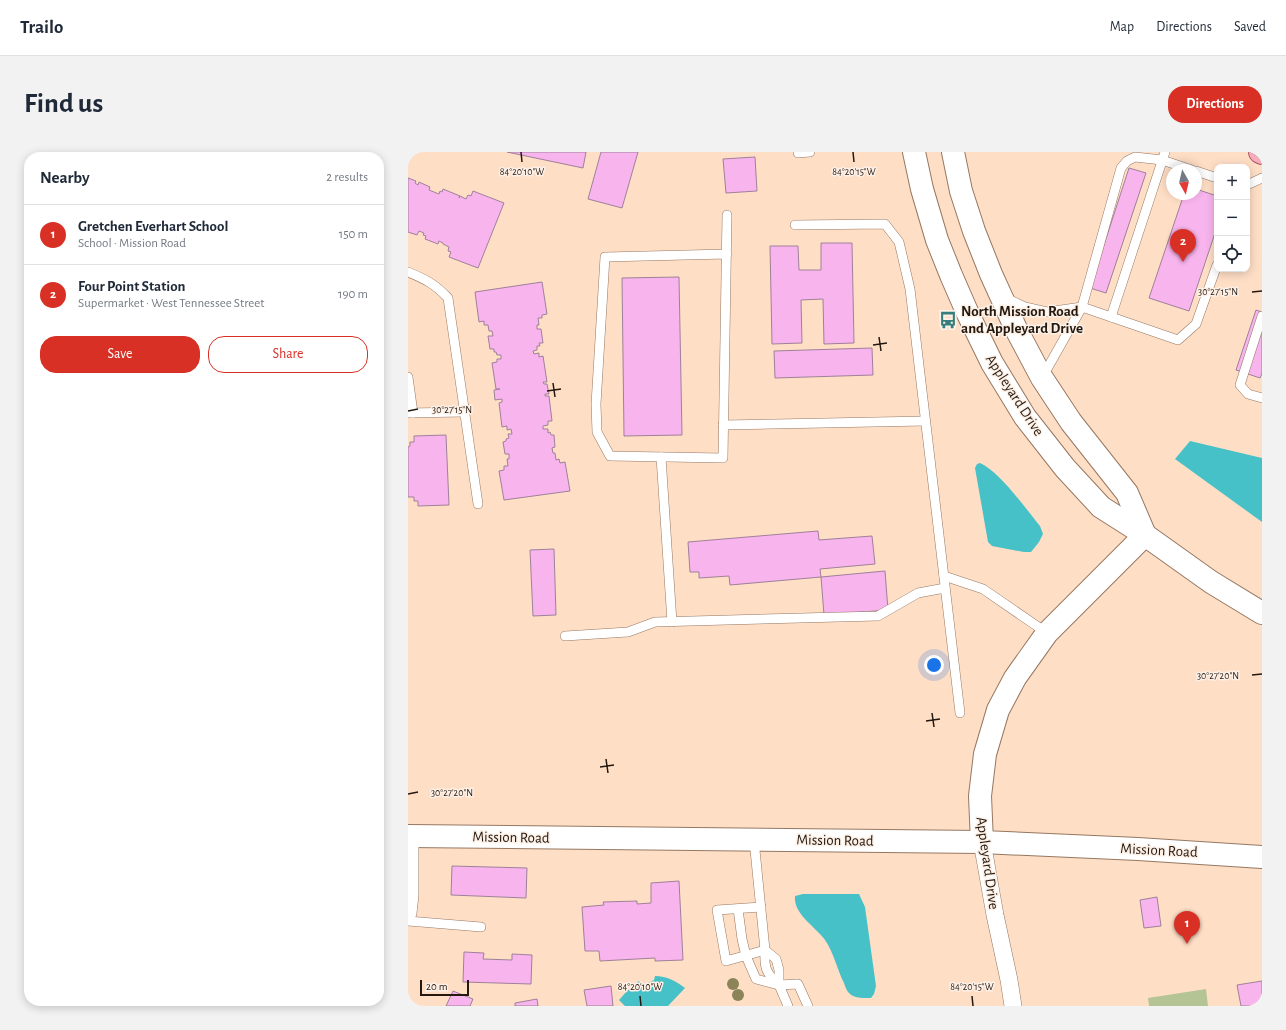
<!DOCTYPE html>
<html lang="en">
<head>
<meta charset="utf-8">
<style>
  body { margin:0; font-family:"Alegreya Sans",sans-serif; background:#f2f2f3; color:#1f2937 }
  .controls { position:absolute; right:12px; top:12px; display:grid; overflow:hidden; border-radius:8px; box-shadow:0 2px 10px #0003 }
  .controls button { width:36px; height:36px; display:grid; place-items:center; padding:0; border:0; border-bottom:1px solid #e0e1e3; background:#fff; color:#1f2937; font:20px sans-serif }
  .compass { position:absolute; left:758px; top:12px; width:36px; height:36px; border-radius:50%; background:#fff; box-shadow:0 2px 10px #0003; rotate:172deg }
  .scale { position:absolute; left:12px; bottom:10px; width:49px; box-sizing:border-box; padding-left:4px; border:2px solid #241910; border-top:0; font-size:11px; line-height:14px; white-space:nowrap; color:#241910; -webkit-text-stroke:3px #fdf0e6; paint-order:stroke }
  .you { position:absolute; left:526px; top:513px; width:14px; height:14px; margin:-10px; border:3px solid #fff; border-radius:50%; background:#1a73e8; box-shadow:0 0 0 6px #1a73e833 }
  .badge { display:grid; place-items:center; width:26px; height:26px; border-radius:50%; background:#d93025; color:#fff; font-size:13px; font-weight:700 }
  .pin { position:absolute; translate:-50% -33px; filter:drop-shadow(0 1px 2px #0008) }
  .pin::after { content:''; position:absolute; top:21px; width:14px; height:12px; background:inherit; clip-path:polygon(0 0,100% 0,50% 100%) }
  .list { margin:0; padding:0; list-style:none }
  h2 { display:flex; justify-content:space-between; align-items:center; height:52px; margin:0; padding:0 16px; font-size:17px }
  h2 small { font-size:13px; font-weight:400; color:#747a83 }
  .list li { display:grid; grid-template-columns:26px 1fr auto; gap:12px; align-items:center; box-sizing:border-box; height:60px; padding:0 16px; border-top:1px solid #e0e1e3 }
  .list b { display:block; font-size:15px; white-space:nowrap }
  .list p { margin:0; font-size:13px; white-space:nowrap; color:#747a83 }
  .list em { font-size:13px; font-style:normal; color:#747a83 }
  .actions { display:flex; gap:8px; padding:12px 16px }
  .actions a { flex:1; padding:9px 0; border:1px solid #d93025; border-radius:16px; text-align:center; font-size:14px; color:#d93025 }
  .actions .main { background:#d93025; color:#fff }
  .icon { flex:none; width:22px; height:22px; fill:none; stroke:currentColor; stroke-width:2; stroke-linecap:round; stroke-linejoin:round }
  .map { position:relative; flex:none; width:854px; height:854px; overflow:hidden; border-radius:16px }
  header { display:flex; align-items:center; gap:24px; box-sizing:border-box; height:56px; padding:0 20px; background:#fff; border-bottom:1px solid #e0e1e3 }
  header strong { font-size:19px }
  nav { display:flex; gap:22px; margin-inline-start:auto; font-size:14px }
  .intro { display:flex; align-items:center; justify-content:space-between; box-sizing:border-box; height:96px; padding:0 24px }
  h1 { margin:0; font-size:28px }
  .button { padding:10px 18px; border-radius:16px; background:#d93025; color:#fff; font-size:14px; font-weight:700 }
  main { display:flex; gap:24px; padding:0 24px }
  aside { flex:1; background:#fff; border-radius:16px; box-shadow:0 2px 10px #0003 }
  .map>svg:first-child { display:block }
  .green { fill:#b5c495 }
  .water { fill:#46c1c8 }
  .building { fill:#f8b4ed; stroke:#9e8199 }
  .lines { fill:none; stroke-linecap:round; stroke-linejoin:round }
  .service-casing { stroke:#957862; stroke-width:10 }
  .minor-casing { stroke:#957862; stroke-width:18 }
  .tertiary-casing { stroke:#957862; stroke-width:24 }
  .secondary-casing { stroke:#957862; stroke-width:24 }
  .primary-casing { stroke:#ab5563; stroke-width:24 }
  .service { stroke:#fff; stroke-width:9 }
  .minor { stroke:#fff; stroke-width:17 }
  .tertiary { stroke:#fff; stroke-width:22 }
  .secondary { stroke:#fff; stroke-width:22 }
  .primary { stroke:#f8adbc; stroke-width:22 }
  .tree { fill:#8c8459 }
  .ticks { fill:none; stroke:#241910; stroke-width:1.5 }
  .labels { text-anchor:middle; stroke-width:3; stroke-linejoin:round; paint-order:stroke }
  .poi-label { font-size:15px; font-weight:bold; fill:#241910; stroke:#fdf0e6; text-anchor:start }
  .street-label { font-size:15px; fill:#241910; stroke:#fdf0e6 }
  .ticks-label { font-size:10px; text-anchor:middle; fill:#241910; stroke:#fdf0e6; stroke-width:3; stroke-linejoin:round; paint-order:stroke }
</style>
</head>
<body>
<header>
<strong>Trailo</strong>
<nav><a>Map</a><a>Directions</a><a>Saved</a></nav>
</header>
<div class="intro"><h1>Find us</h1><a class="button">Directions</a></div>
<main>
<aside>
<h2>Nearby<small>2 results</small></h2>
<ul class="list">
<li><span class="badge">1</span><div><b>Gretchen Everhart School</b><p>School · Mission Road</p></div><em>150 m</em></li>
<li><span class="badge">2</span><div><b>Four Point Station</b><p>Supermarket · West Tennessee Street</p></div><em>190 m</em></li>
</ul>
<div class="actions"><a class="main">Save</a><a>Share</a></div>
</aside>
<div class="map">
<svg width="854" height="854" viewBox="0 0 854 854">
  <rect width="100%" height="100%" fill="#ffdec6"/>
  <path class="green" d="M798,837L800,854H741L740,846Z"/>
  <g class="water">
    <path d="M782,289L854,306V370L767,307Z"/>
    <path d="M572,311C591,319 618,357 632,374L635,382L631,390L623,400H616L584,394L580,390L567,316L569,312Z"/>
    <path d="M395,742H451L457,755L468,834L466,842L463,846C454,846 446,847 440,840C438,837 437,834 436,831C429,817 426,801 417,788C408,775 385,762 387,744Z"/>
    <path d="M247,824C259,824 268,829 277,836L260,854H217L211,848L219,839L231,829L232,831L238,832L246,828Z"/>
  </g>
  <g class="building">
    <path d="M99,0H178L175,16Z"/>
    <path d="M193,0H230L214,56L180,47Z"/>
    <path d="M347,5L349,39L318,41L315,7Z"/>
    <path d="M721,16L738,21L698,141L682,136Z"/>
    <path d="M0,26L8,29L7,31L10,33L11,30L22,35L21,38L31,42L32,39L34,40L35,37L52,44L51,46L52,44L58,47L60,43L63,44L65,39L96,51L70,116L41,105L43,100L40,99L41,95L35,92V91L31,89L30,92L17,87L18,84L15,83L16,81L11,79L9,83L0,80Z"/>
    <path d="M788,37L809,44V75L781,159L741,146L776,42H788Z"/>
    <path d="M413,91H444L446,191L416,192L415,147L393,148L394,191L364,192L362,94H390L391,118H413Z"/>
    <path d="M271,125L274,283L216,284L214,126Z"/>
    <path d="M134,130L139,162L134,163V166H130L131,173H129V177H133L135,191H131L132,194H129V198L125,199L126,202L131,201V205L135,204L139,230H135L136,232H139L141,242H137V244H141L144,269H140V273L135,274V277H140V281L142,280L143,283H146L147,295L144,296L145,301H147L148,308L151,307L152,311L157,310L162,339L96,348L91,319L96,318V314H100L99,307H101V302H97L95,290L98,289V287L101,286L100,282H104L103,277L99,278V274L94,275L91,251L94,250V247L87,248L86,238L92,237H88L84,211L89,210V207H93V203H89L88,200H86V197H82L80,184H85L84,179H81L80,173H76V169L71,170L67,140Z"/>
    <path d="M848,158L854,160V221L852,226L828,218Z"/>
    <path d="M464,196L465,223L367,226L366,199Z"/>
    <path d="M38,283L41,353L10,354V349H6V345H0V295L2,294V290H6V284Z"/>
    <path d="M410,379L411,388L464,384L467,412L412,417L413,425L322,433L321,424L291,426V420H282L280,390Z"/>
    <path d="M146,397L148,463L125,464L122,398Z"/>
    <path d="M477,419L480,458L416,463L413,425Z"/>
    <path d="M44,714L119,716L118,746L43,743Z"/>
    <path d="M271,729L275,808L247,809V806L192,809L191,799H177L174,755L196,753L195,750L229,749V752L243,751V731Z"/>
    <path d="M749,745L753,774L736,776L732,748Z"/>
    <path d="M56,800L76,801L75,807L104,808V802L124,803L123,832L55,830Z"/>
    <path d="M854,829V854H833L829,833Z"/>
    <path d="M203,834L205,854H179L176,838Z"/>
    <path d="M45,839L65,847L62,854H38Z"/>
    <path d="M129,847L130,854H107V851Z"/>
  </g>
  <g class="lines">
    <g class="service-casing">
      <g id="service">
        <path d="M390,1L402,0"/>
        <path d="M788,19L809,26"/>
        <path d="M839,33L854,26"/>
        <path d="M387,73L477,72L491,90L502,137L552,561"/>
        <path d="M319,102L197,105L188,252L189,280L202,304L315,306L319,63"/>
        <path d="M0,120C17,127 27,132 40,146L70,352"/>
        <path d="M598,146L617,155L639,160L674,155L770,188L788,172L809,113"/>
        <path d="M854,164L832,233L840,242L854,246"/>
        <path d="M703,165L757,0"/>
        <path d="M635,224L674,155L713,16L719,9L727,5L754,8L784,18"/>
        <path d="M0,225L5,261"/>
        <path d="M0,261L56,260"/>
        <path d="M315,273L517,269"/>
        <path d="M253,305L264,470"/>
        <path d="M536,424L575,437L639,481"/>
        <path d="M157,484L220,480L247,470L470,464L510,441L537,436"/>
        <path d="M346,688L357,798C356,815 358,822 371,833"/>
        <path d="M353,755L309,758L318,809L357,798"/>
        <path d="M330,757L334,787L338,804L348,827L371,833L390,832L400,854"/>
        <path d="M0,769L73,775"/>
        <path d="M357,798L368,807L371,818V833L380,854"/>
      </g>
    </g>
    <g class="minor-casing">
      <g id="minor">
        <path d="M574,690L587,763L601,828L605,854"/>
        <path d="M0,761L2,743V684"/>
      </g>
    </g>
    <g class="tertiary-casing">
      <g id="tertiary">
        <path d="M0,684L574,690L730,697L854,705"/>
        <path d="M574,690L572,644L577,602L590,558L607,526L639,481L737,383"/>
      </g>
    </g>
    <g class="secondary-casing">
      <g id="secondary">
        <path d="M506,0L514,37L529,88L543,123L560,162L584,211L617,265L657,316L693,355L737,383L803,430L854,461"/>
        <path d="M545,0L553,39L566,79L583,122L608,177L634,226L663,270L719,341L737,383"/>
      </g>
    </g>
    <g class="primary-casing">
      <path id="primary" d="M852,0L854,1"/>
    </g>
    <use href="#service" class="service"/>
    <use href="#minor" class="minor"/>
    <use href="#tertiary" class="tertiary"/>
    <use href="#secondary" class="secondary"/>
    <use href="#primary" class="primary"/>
  </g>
  <g class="tree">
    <circle cx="325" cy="832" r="6"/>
    <circle cx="330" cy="843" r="6"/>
  </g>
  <path class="ticks" d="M113,0L114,10M445,0L446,10M844,140L854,139M471,185L473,199M465,193L479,191M145,231L147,245M139,239L153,237M0,259L10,257M844,523L854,522M524,561L526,575M518,569L532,567M198,607L200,621M192,615L206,613M0,642L10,640M232,844L233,854M564,844L565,854"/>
  <defs>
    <g id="bus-bare" transform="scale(1.38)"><path d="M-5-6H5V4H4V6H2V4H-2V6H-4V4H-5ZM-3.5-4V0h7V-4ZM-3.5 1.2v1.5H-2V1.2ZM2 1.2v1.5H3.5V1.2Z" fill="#357e7c" stroke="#fdf0e6" stroke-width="2.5" paint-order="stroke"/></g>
  </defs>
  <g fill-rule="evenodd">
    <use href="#bus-bare" x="540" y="168"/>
  </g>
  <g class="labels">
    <g class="poi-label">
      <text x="553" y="164">North Mission Road<tspan x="553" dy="17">and Appleyard Drive</tspan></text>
    </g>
    <g class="street-label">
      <text transform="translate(607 243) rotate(57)" y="5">Appleyard Drive</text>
      <text transform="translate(103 685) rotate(1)" y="5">Mission Road</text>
      <text transform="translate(427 688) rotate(1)" y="5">Mission Road</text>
      <text transform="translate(751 698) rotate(3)" y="5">Mission Road</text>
      <text transform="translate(580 711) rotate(82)" y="5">Appleyard Drive</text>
    </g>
  </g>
  <g class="ticks-label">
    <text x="114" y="23">84°20'10"W</text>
    <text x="446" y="23">84°20'15"W</text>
    <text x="810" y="143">30°27'15"N</text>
    <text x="44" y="261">30°27'15"N</text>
    <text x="810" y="527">30°27'20"N</text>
    <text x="44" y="644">30°27'20"N</text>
    <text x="232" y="838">84°20'10"W</text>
    <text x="564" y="838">84°20'15"W</text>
  </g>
</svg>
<div class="controls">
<button>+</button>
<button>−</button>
<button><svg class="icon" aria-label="locate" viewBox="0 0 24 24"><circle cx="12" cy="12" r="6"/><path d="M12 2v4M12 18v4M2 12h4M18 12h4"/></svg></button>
</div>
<svg class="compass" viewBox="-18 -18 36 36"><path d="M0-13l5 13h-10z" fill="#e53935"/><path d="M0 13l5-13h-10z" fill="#747a83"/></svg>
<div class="scale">20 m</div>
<div class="you"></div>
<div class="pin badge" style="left:779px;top:792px">1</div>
<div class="pin badge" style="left:775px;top:110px">2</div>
</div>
</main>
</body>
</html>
